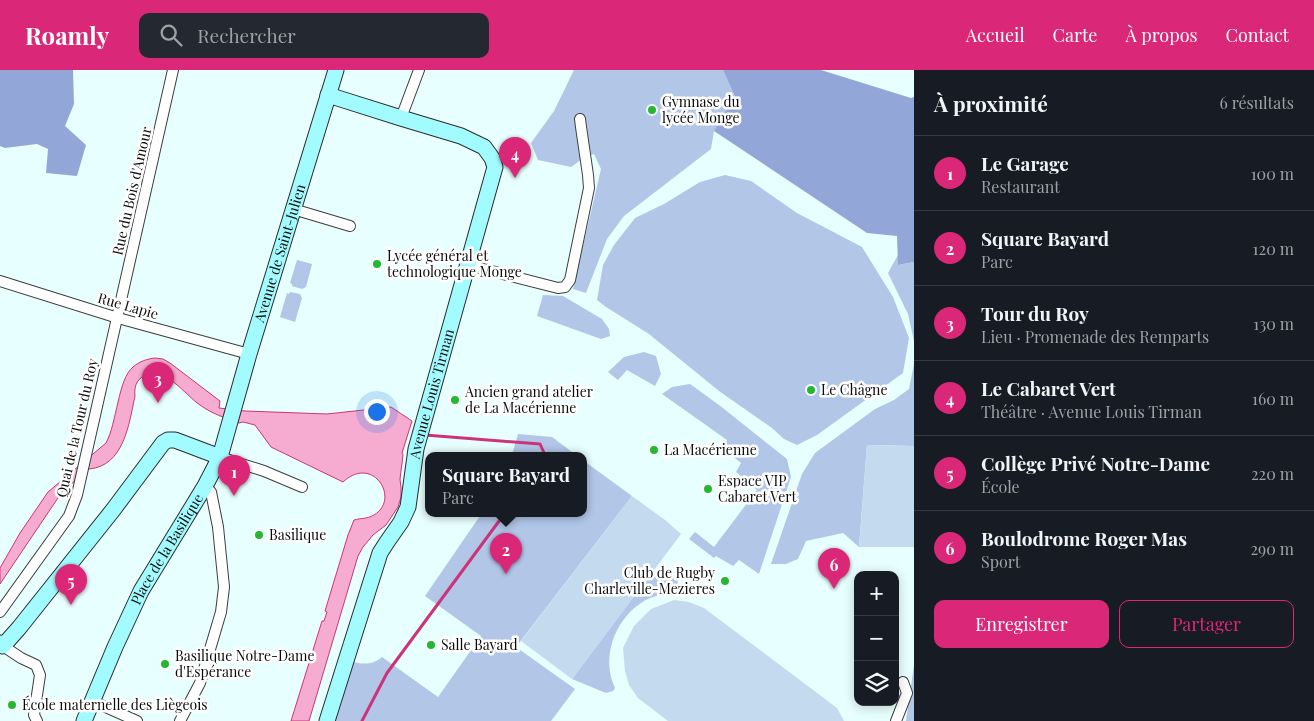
<!DOCTYPE html>
<html lang="fr">
<head>
<meta charset="utf-8">
<style>
  body { margin:0; font-family:"Playfair Display",serif; background:#242831; color:#f1f3f6 }
  .controls { position:absolute; right:15px; bottom:15px; display:grid; overflow:hidden; border-radius:10px; box-shadow:0 2px 12px #0003 }
  .controls button { width:45px; height:45px; display:grid; place-items:center; padding:0; border:0; border-bottom:1px solid #363941; background:#171b24; color:#f1f3f6; font:25px sans-serif }
  .you { position:absolute; left:376px; top:341px; width:18px; height:18px; margin:-12px; border:4px solid #fff; border-radius:50%; background:#1a73e8; box-shadow:0 0 0 8px #1a73e833 }
  .badge { display:grid; place-items:center; width:32px; height:32px; border-radius:50%; background:#db2777; color:#fff; font-size:16px; font-weight:700 }
  .pin { position:absolute; translate:-50% -41px; filter:drop-shadow(0 1px 2px #0008) }
  .pin::after { content:''; position:absolute; top:26px; width:18px; height:15px; background:inherit; clip-path:polygon(0 0,100% 0,50% 100%) }
  .popup { position:absolute; left:425px; top:382px; width:162px; height:65px; box-sizing:border-box; display:grid; place-content:center; border-radius:10px; background:#171b24; filter:drop-shadow(0 1px 4px #0005); font-size:16px; white-space:nowrap; color:#9ea1a6 }
  .popup b { font-size:19px; color:#f1f3f6 }
  .popup::after { content:''; position:absolute; left:50%; top:100%; margin-left:-10px; border:10px solid transparent; border-top-color:#171b24 }
  .list { margin:0; padding:0; list-style:none }
  h2 { display:flex; justify-content:space-between; align-items:center; height:65px; margin:0; padding:0 20px; font-size:21px }
  h2 small { font-size:16px; font-weight:400; color:#9ea1a6 }
  .list li { display:grid; grid-template-columns:32px 1fr auto; gap:15px; align-items:center; box-sizing:border-box; height:75px; padding:0 20px; border-top:1px solid #363941 }
  .list b { display:block; font-size:19px; white-space:nowrap }
  .list p { margin:0; font-size:16px; white-space:nowrap; color:#9ea1a6 }
  .list em { font-size:16px; font-style:normal; color:#9ea1a6 }
  .actions { display:flex; gap:10px; padding:15px 20px }
  .actions a { flex:1; padding:11px 0; border:1px solid #db2777; border-radius:10px; text-align:center; font-size:18px; color:#db2777 }
  .actions .main { background:#db2777; color:#fff }
  .icon { flex:none; width:28px; height:28px; fill:none; stroke:currentColor; stroke-width:2; stroke-linecap:round; stroke-linejoin:round }
  .map { position:relative; flex:none; width:914px; height:651px; overflow:hidden }
  header { display:flex; align-items:center; gap:30px; box-sizing:border-box; height:70px; padding:0 25px; background:#db2777; color:#fff }
  header strong { font-size:24px }
  nav { display:flex; gap:28px; margin-inline-start:auto; font-size:18px }
  .search { width:350px; height:45px; background:#242831; display:flex; align-items:center; gap:12px; box-sizing:border-box; padding:0 18px; border-radius:10px; color:#9ea1a6; font-size:19px }
  main { display:flex }
  aside { flex:1; background:#171b24 }
  .map>svg:first-child { display:block }
  .green { fill:#b2c6e8 }
  .forest { fill:#92a7d8 }
  .pitch { fill:#c4daef }
  .water { fill:#f5acd0; stroke:#cc347a }
  .lines { fill:none; stroke-linecap:round; stroke-linejoin:round }
  .stream { stroke:#cc347a; stroke-width:3 }
  .minor-casing { stroke:#3d3d3d; stroke-width:12 }
  .secondary-casing { stroke:#2c2c2c; stroke-width:17 }
  .minor { stroke:#fff; stroke-width:10 }
  .secondary { stroke:#a2fcff; stroke-width:15 }
  .poi-dot { fill:#24b832; stroke:#fff; stroke-width:2 }
  .labels { text-anchor:middle; stroke-width:5; stroke-linejoin:round; paint-order:stroke }
  .poi-label { font-size:14px; fill:#0a0a0a; stroke:#fff; text-anchor:start }
  .street-label { font-size:14px; fill:#0a0a0a; stroke:#fff }
</style>
</head>
<body>
<header>
<strong>Roamly</strong>
<div class="search"><svg class="icon" aria-label="search" viewBox="0 0 24 24"><circle cx="10" cy="10" r="6"/><path d="M15 15l6 6"/></svg>Rechercher</div>
<nav><a>Accueil</a><a>Carte</a><a>À propos</a><a>Contact</a></nav>
</header>
<main>
<div class="map">
<svg width="914" height="651" viewBox="0 0 914 651">
  <rect width="100%" height="100%" fill="#e7fffe"/>
  <g class="green">
    <path d="M574,0H723L736,26L714,61L711,79L624,146L607,169L586,223L573,219L601,99L594,84L585,87L571,97L538,90L531,73L554,41Z"/>
    <path d="M725,105L751,111L797,143L862,177L893,227L909,268L903,303L817,365L797,375L784,369L772,358L719,321L649,264L606,237L597,230L603,195L614,175L635,148L664,134L700,112Z"/>
    <path d="M898,185V195L914,192V271L908,244L888,203Z"/>
    <path d="M297,190L312,194L306,217L302,219L292,216V214L290,213Z"/>
    <path d="M290,222L300,224L302,228L295,252L280,247L287,223L289,224Z"/>
    <path d="M543,225L563,226L602,249L609,259L610,266L601,269L537,246Z"/>
    <path d="M644,282L656,286L661,304L655,316L627,300L618,310L608,302L624,287Z"/>
    <path d="M914,294V376L867,375L859,477L843,463L806,471L798,489L786,494H771L802,404L815,383L875,339L894,330L909,319Z"/>
    <path d="M690,314L719,335L787,389L791,407L759,504L739,490L733,496L716,486L714,488L689,469L695,462L714,477L757,420L736,402L741,393L723,378L727,370L662,324L672,317Z"/>
    <path d="M518,364L552,367L576,385H512Z"/>
    <path d="M584,391L632,426L516,577L575,619L551,651H334L354,592C365,595 374,594 382,587L438,627L481,566L425,526L482,443H584Z"/>
    <path d="M653,501L675,507L678,510L677,518C666,525 652,525 641,533C614,551 601,588 615,618L613,621L606,623L572,609Z"/>
    <path d="M914,595V651H906Z"/>
  </g>
  <g class="forest">
    <path d="M0,0H73L74,34L65,56L86,75L77,106L46,103L48,79L37,74L5,78L0,76Z"/>
    <path d="M723,0H821L911,28L914,27V192L898,195L897,166L867,163L714,61L735,26Z"/>
  </g>
  <g class="pitch">
    <path d="M867,375L914,376V477H859Z"/>
    <path d="M632,426L665,450L681,464L572,609L521,571Z"/>
    <path d="M674,530L689,532L704,538L837,638L844,651H668L638,628L629,615L625,601L623,578L634,556L651,539Z"/>
  </g>
  <path class="water" d="M155,288L163,289L170,293L220,331L219,338L245,341L327,344L391,337L412,351L402,383L403,385L400,409L401,418V427L398,437L386,455L373,465L363,477L358,486L309,651H291L322,551H324L327,542L325,541L348,465L354,450C361,448 367,449 374,445C401,429 373,384 343,412L271,377L255,355L243,352L239,353C226,348 212,344 200,335C185,325 166,296 144,306C136,310 134,318 135,326C129,354 124,396 89,399L62,422L0,514V498L20,463L48,422L106,373C117,353 118,309 133,297C140,291 147,289 155,288Z"/>
  <g class="lines">
    <g class="stream">
      <path d="M425,365L540,374L545,385"/>
      <path d="M362,651L387,603L505,443"/>
    </g>
    <g class="minor-casing">
      <g id="minor">
        <path d="M401,48L419,0"/>
        <path d="M293,139L350,156"/>
        <path d="M468,195L558,218L565,217L570,210L589,118L588,105L581,57L580,49"/>
        <path d="M0,211L118,248L249,284"/>
        <path d="M220,387L264,401L302,417"/>
        <path d="M0,542L69,446L77,425L173,0"/>
        <path d="M3,576L21,588L36,595L40,605L34,645L37,651"/>
        <path d="M92,631L137,651"/>
        <path d="M180,651L200,613L221,542L224,517L218,457L211,422L205,416"/>
        <path d="M896,651L907,623L903,612"/>
      </g>
    </g>
    <g class="secondary-casing">
      <g id="secondary">
        <path d="M0,573L3,576L19,558L113,440L163,373L168,370H175L220,387"/>
        <path id="s1" d="M84,651L115,577L141,521L205,416L220,387L249,284L336,0"/>
        <path id="s2" d="M327,651L380,483L387,472L401,452L408,437L416,379L495,97L492,88L484,77L461,66L401,48L328,25"/>
      </g>
    </g>
    <use href="#minor" class="minor"/>
    <use href="#secondary" class="secondary"/>
  </g>
  <g class="poi-dot">
    <circle cx="652" cy="40" r="5"/>
    <circle cx="377" cy="194" r="5"/>
    <circle cx="811" cy="320" r="5"/>
    <circle cx="455" cy="330" r="5"/>
    <circle cx="654" cy="380" r="5"/>
    <circle cx="708" cy="419" r="5"/>
    <circle cx="259" cy="465" r="5"/>
    <circle cx="725" cy="511" r="5"/>
    <circle cx="431" cy="575" r="5"/>
    <circle cx="165" cy="594" r="5"/>
    <circle cx="12" cy="635" r="5"/>
  </g>
  <g class="labels">
    <g class="poi-label">
      <text x="662" y="37">Gymnase du<tspan x="662" dy="16">lycée Monge</tspan></text>
      <text x="387" y="191">Lycée général et<tspan x="387" dy="16">technologique Monge</tspan></text>
      <text x="821" y="325">Le Châgne</text>
      <text x="465" y="327">Ancien grand atelier<tspan x="465" dy="16">de La Macérienne</tspan></text>
      <text x="664" y="385">La Macérienne</text>
      <text x="718" y="416">Espace VIP<tspan x="718" dy="16">Cabaret Vert</tspan></text>
      <text x="269" y="470">Basilique</text>
      <text x="715" y="508" text-anchor="end">Club de Rugby<tspan x="715" dy="16">Charleville-Mezieres</tspan></text>
      <text x="441" y="580">Salle Bayard</text>
      <text x="175" y="591">Basilique Notre-Dame<tspan x="175" dy="16">d'Espérance</tspan></text>
      <text x="22" y="640">École maternelle des Liègeois</text>
    </g>
    <g class="street-label">
      <text transform="translate(132 121) rotate(-77)" y="5">Rue du Bois d'Amour</text>
      <text dy="5" stroke="none"><textPath href="#s1" startOffset="510">Avenue de Saint-Julien</textPath></text>
      <text transform="translate(128 236) rotate(16)" y="5">Rue Lapie</text>
      <text dy="5" stroke="none"><textPath href="#s2" startOffset="346">Avenue Louis Tirman</textPath></text>
      <text transform="translate(77 358) rotate(-77)" y="5">Quai de la Tour du Roy</text>
      <text dy="5" stroke="none"><textPath href="#s1" startOffset="191">Place de la Basilique</textPath></text>
    </g>
  </g>
</svg>
<div class="controls">
<button>+</button>
<button>−</button>
<button><svg class="icon" aria-label="layers" viewBox="0 0 24 24"><path d="M12 4l9 5-9 5-9-5zM3 14l9 5 9-5"/></svg></button>
</div>
<div class="you"></div>
<div class="pin badge" style="left:234px;top:426px">1</div>
<div class="pin badge" style="left:506px;top:504px">2</div>
<div class="popup"><b>Square Bayard</b>Parc</div>
<div class="pin badge" style="left:158px;top:333px">3</div>
<div class="pin badge" style="left:515px;top:108px">4</div>
<div class="pin badge" style="left:71px;top:535px">5</div>
<div class="pin badge" style="left:834px;top:519px">6</div>
</div>
<aside>
<h2>À proximité<small>6 résultats</small></h2>
<ul class="list">
<li><span class="badge">1</span><div><b>Le Garage</b><p>Restaurant</p></div><em>100 m</em></li>
<li><span class="badge">2</span><div><b>Square Bayard</b><p>Parc</p></div><em>120 m</em></li>
<li><span class="badge">3</span><div><b>Tour du Roy</b><p>Lieu · Promenade des Remparts</p></div><em>130 m</em></li>
<li><span class="badge">4</span><div><b>Le Cabaret Vert</b><p>Théâtre · Avenue Louis Tirman</p></div><em>160 m</em></li>
<li><span class="badge">5</span><div><b>Collège Privé Notre-Dame</b><p>École</p></div><em>220 m</em></li>
<li><span class="badge">6</span><div><b>Boulodrome Roger Mas</b><p>Sport</p></div><em>290 m</em></li>
</ul>
<div class="actions"><a class="main">Enregistrer</a><a>Partager</a></div>
</aside>
</main>
</body>
</html>
